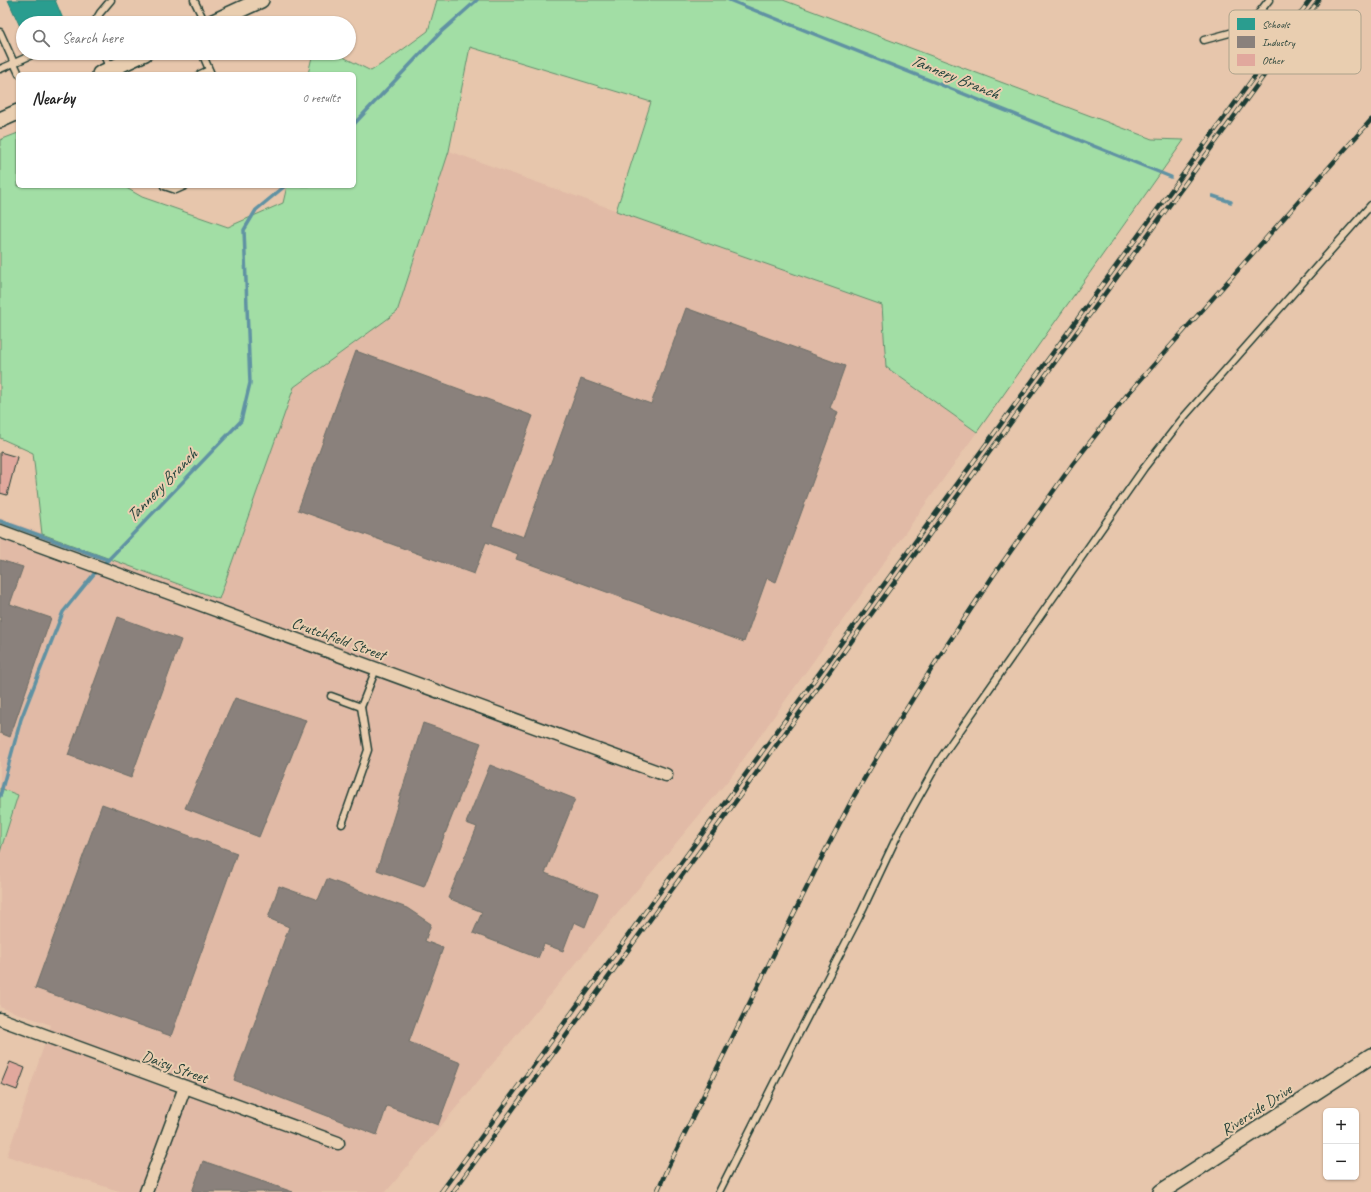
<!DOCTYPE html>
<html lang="en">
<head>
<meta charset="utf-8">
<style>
  body { margin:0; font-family:Caveat,sans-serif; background:#f6f6f6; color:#222 }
  .controls { position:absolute; right:12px; bottom:12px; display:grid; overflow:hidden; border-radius:6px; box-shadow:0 1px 3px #0004 }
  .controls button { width:36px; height:36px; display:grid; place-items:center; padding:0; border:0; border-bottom:1px solid #e0e0e0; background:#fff; color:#222; font:20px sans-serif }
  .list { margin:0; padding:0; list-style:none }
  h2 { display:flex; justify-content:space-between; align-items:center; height:52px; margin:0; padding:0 16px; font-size:17px }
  h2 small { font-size:13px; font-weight:400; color:#767676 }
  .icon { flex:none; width:22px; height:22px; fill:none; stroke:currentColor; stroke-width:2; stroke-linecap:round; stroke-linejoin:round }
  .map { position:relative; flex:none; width:1371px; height:1192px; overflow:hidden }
  .search { position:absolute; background:#fff; box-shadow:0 1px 3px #0004; left:16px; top:16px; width:340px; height:44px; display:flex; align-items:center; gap:10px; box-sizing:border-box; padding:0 14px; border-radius:22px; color:#767676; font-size:15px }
  .panel { position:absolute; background:#fff; box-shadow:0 1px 3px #0004; left:16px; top:72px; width:340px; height:116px; border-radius:6px }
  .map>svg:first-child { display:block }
  .built { fill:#e1baa6 }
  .green { fill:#a2dea5; stroke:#608e6c }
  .schools { fill:#2a9d8f; stroke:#278074 }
  .industry { fill:#8a817c; stroke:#6a6d66 }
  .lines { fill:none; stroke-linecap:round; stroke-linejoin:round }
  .stream { stroke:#6092a3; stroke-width:3.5 }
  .building { fill:#e1a89d; stroke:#1f3d34 }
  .service-casing { stroke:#1f3d34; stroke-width:9 }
  .minor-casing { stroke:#1f3d34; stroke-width:15 }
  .tertiary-casing { stroke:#1f3d34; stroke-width:18 }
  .service { stroke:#e9ceb0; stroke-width:6 }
  .minor { stroke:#e9ceb0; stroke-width:12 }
  .tertiary { stroke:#e9ceb0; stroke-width:15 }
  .rail-casing { stroke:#1f3d34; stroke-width:4.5 }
  .rail { stroke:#e9ceb0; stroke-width:3; stroke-dasharray:9; stroke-linecap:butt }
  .labels { text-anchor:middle; stroke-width:4; stroke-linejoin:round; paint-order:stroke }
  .street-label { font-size:16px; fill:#1f3d34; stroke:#e9ceb0 }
  .water-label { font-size:17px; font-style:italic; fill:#24443d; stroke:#e9ceb0 }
  .key { fill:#e9ceb0; stroke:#aca28b; stroke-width:1 }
  .key-label { font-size:11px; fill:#1f3d34 }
</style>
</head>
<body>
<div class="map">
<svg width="1371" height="1192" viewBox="0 0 1371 1192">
  <rect width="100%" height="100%" fill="#e7c6ac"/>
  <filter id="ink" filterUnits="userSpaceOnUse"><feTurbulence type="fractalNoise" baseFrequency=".025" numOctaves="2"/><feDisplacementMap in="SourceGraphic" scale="8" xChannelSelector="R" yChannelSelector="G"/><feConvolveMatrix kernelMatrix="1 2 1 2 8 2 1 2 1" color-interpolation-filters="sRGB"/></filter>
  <g filter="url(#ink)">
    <path class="built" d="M449,151L882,305L886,367L977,432L730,778L386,1192H122L7,1156L51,1025L0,1007V852L18,795L0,788V518L219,598L294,387L397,312Z"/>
    <g class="green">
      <path d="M437,0H783L1152,139L1184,140L977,432L886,367L882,305L616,211L651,102L470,47L449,151L397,312L294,387L219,599L42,534L33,453L0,438V140L18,133V186H123L142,197L228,227L283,203L287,186H354V74H308L311,61L314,53H341L345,58L371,71L398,53L428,31Z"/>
      <path d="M0,788L18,795L0,852Z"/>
    </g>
    <path class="schools" d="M8,0H55L63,19L55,23H23V33Z"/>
    <g class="industry">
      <path d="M686,308L845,366L830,408L838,412L776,582L767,578L744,642L516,559L518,554L486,542L474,574L298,510L356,351L533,416L492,526L524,537L581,379L651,404Z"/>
      <path d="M0,560L23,567L10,604L51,618L10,737L0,733Z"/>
      <path d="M118,617L181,640L131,778L68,755Z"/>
      <path d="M235,698L306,720L259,837L185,808Z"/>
      <path d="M423,723L481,743L424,887L377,870Z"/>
      <path d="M490,765L575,799L545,873L598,894L585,927L574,922L563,951L544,944L538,958L473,933L482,912L448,898L477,827L466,823Z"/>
      <path d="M102,804L237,853L171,1036L35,988Z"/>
      <path d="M327,879L407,908L431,924L425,941L443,948L409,1042L461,1063L438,1125L387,1106L377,1135L234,1080L289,927L268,918L279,886L318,900Z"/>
      <path d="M203,1161L293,1192H192Z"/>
    </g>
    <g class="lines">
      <g class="stream">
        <path d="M729,0L1171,177"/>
        <path d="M354,124L441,32L477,0"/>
        <path d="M1213,196L1231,202"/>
        <path d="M0,521L108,560"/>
        <path d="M102,565L108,560L241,421L250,383L244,230L256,210L285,186"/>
        <path d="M0,796L21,719L63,612L98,569"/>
      </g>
    </g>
    <g class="building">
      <path d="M0,452L17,457L7,495L0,493Z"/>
      <path d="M10,1062L25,1068L17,1090L1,1084Z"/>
    </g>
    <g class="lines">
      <g class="service-casing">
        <g id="service">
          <path d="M194,0L205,23"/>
          <path d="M94,23L100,13L111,0"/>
          <path d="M0,32L14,63L36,53"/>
          <path d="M1204,40L1237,31L1258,14L1269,0"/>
          <path d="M103,53L110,69"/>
          <path d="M202,53L211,74"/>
          <path d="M0,69L14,63L19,74"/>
          <path d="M200,74L209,70"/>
          <path d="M164,186L176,190L185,186"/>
          <path d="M331,696L361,707L376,669"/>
          <path d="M342,824L368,750L361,707"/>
          <path d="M719,1192L797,1037L859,917L899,832L940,759L1144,468L1183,418L1371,205"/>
        </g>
      </g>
      <g class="minor-casing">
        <g id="minor">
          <path d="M0,531L666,775"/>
          <path d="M0,1019L338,1143"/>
          <path d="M146,1192L185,1087"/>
        </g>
      </g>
      <g class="tertiary-casing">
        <g id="tertiary">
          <path d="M211,23L261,0"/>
          <path d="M100,74L145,53"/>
          <path d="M0,120L18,112"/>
          <path d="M1161,1192L1371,1056"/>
        </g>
      </g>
      <use href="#service" class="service"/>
      <use href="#minor" class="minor"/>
      <use href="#tertiary" class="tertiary"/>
      <g class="rail-casing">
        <g id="rail">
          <path d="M441,1192L1310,0"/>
          <path d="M453,1192L859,631L1319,0"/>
          <path d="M657,1192L668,1167L825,851L854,796L890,735L937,660L993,576L1072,465L1127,395L1371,120"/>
        </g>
      </g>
      <use href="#rail" class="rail"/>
    </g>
  </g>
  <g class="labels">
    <g class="street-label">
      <text transform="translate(339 638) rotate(20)" y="6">Crutchfield Street</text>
      <text transform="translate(175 1066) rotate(20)" y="6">Daisy Street</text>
      <text transform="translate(1256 1109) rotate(-33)" y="6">Riverside Drive</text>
    </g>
    <g class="water-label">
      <text transform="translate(955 76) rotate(22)" y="6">Tannery Branch</text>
      <text transform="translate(161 485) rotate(-46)" y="6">Tannery Branch</text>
    </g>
  </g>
  <rect x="1229" y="10" width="132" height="64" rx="6" class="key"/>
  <rect x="1237" y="18" width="18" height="12" fill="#2a9d8f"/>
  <rect x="1237" y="36" width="18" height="12" fill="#8a817c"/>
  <rect x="1237" y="54" width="18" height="12" fill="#e1a89d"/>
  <g class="key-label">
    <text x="1262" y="28">Schools</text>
    <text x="1262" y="46">Industry</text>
    <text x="1262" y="64">Other</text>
  </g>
</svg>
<div class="controls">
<button>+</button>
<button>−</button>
</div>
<div class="search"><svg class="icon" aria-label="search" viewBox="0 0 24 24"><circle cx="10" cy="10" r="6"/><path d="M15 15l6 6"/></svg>Search here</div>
<section class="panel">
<h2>Nearby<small>0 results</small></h2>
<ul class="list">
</ul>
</section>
</div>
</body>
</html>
